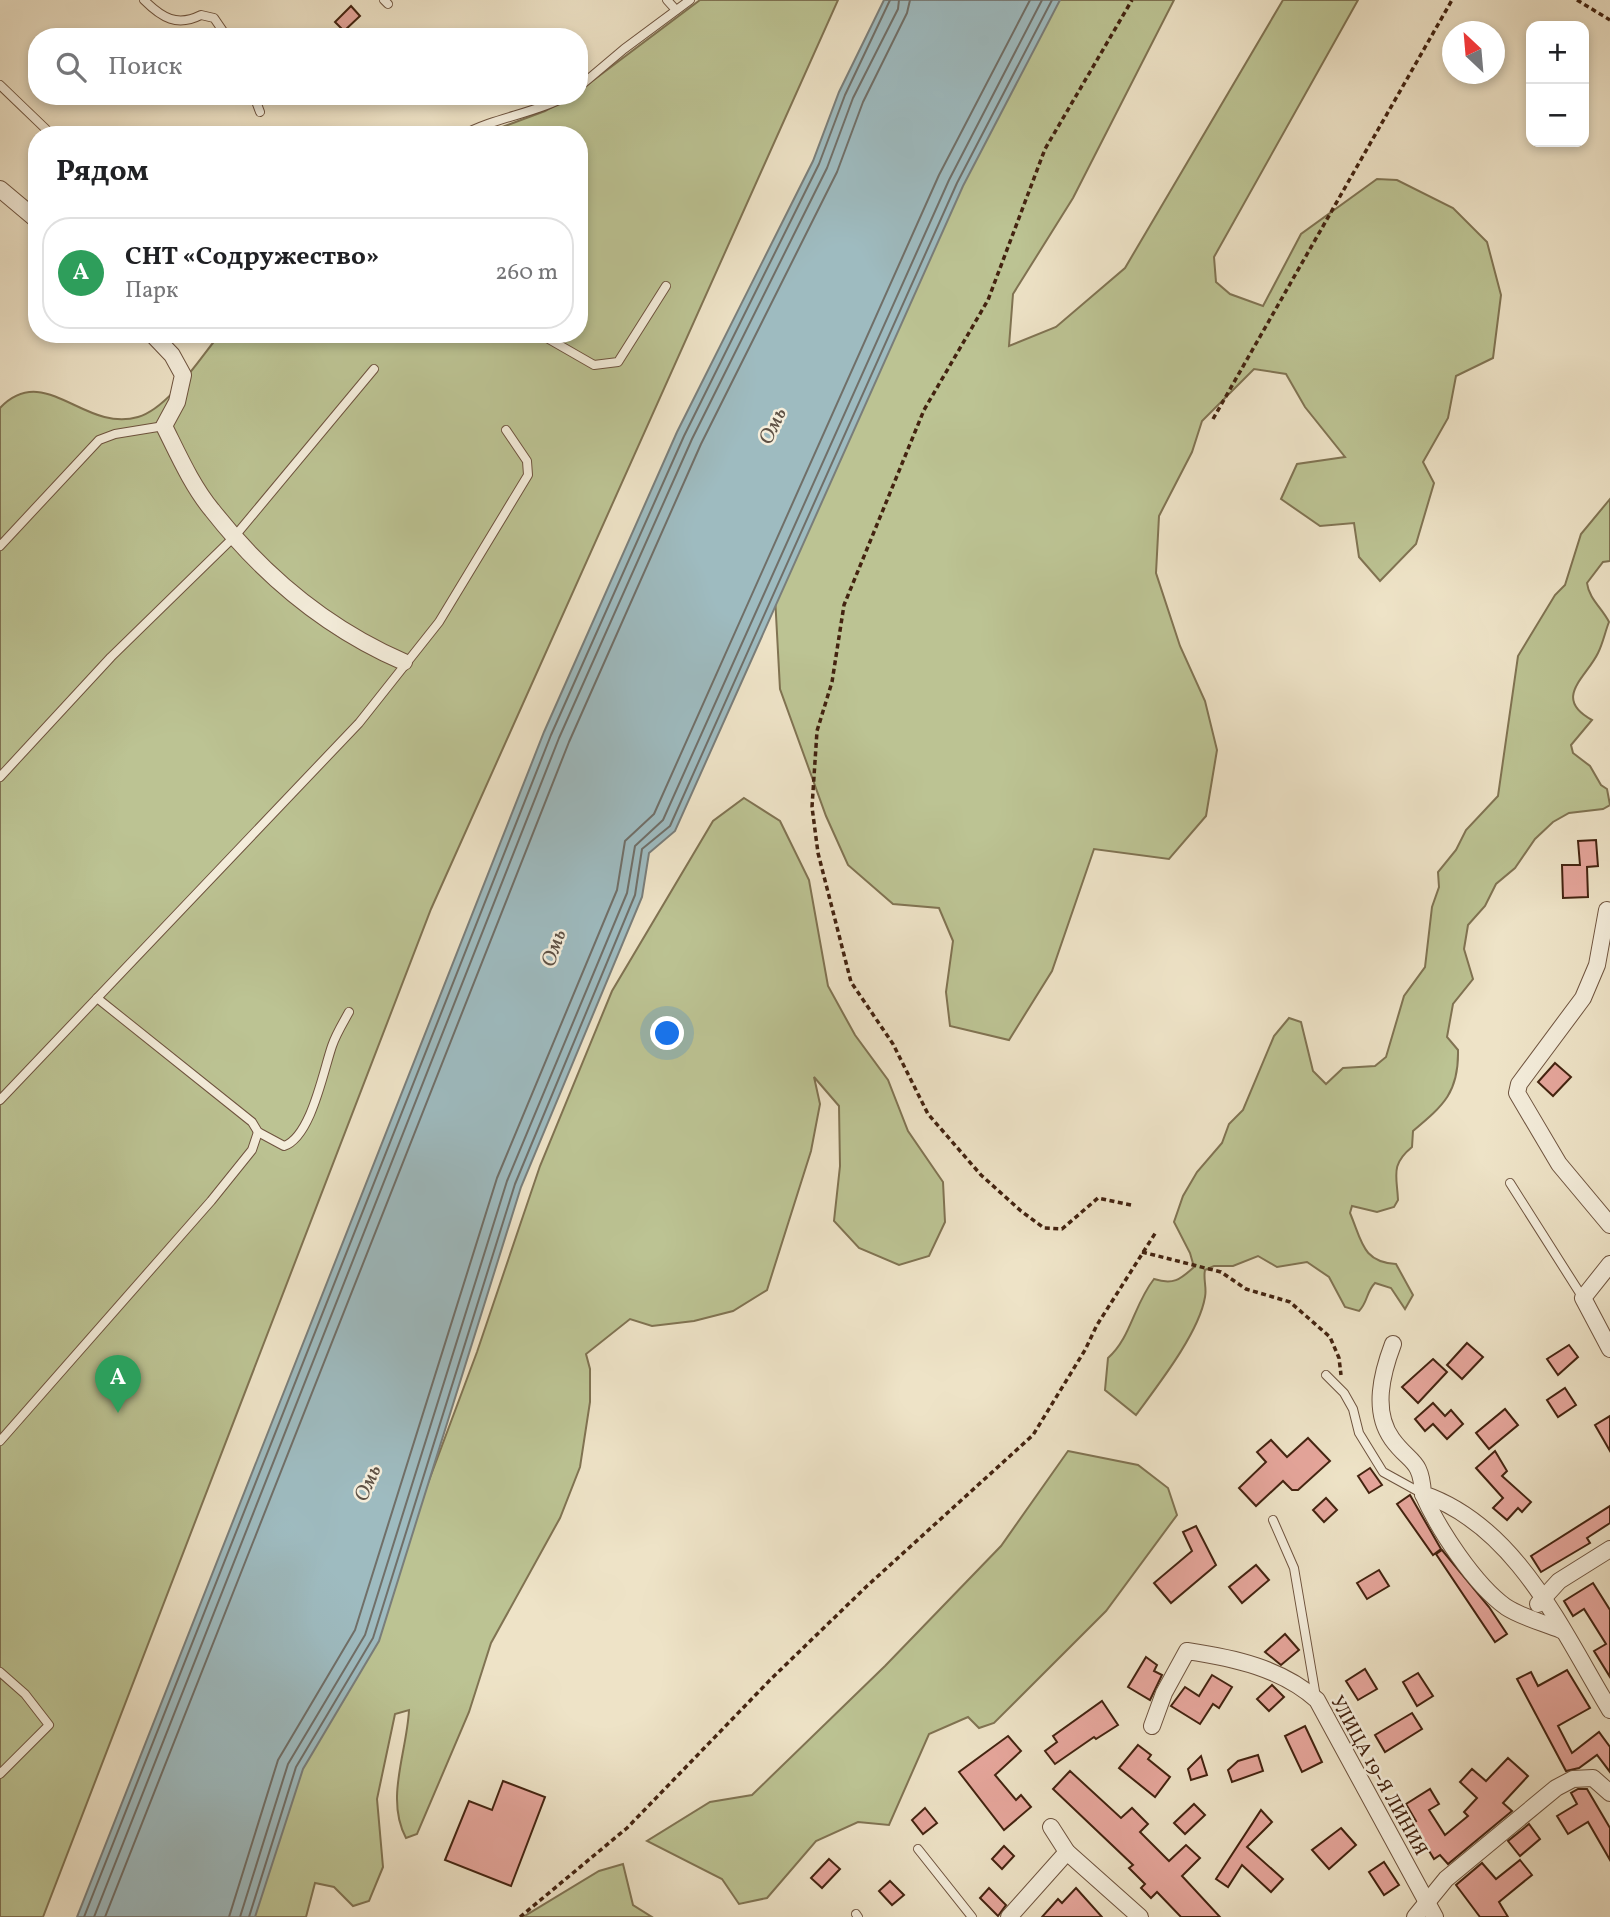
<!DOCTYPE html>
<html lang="ru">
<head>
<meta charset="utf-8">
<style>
  body { margin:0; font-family:Vollkorn,serif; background:#f6f6f6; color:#202124 }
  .controls { position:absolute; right:21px; top:21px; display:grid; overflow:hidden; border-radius:14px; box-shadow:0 4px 10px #0003 }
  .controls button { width:63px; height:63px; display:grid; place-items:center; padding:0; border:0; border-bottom:2px solid #e0e0e0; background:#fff; color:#202124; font:35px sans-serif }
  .compass { position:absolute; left:1442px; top:21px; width:63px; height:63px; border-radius:50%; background:#fff; box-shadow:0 4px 10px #0003; rotate:334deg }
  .you { position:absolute; left:668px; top:1034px; width:24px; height:24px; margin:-18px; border:5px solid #fff; border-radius:50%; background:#1a73e8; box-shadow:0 0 0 10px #1a73e833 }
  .badge { display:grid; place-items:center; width:46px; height:46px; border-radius:50%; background:#1a73e8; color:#fff; font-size:23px; font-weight:700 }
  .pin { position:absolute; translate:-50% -58px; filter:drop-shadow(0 2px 4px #0008) }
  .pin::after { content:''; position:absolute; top:37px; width:24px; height:21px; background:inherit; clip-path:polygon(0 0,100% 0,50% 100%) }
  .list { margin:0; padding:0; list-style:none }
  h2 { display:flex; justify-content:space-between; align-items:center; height:91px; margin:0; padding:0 28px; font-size:30px }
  h2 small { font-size:23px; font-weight:400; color:#757577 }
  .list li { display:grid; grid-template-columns:46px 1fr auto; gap:21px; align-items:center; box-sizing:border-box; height:112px; margin:0 14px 14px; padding:0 14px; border:2px solid #e0e0e0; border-radius:28px }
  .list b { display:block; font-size:26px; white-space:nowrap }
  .list p { margin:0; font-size:23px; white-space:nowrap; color:#757577 }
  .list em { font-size:23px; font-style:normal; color:#757577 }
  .icon { flex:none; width:38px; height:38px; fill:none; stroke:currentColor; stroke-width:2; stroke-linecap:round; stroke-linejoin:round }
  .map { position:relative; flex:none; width:1610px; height:1917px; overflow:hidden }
  .search { position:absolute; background:#fff; box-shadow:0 4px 10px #0003; left:28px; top:28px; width:560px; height:77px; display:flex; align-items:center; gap:18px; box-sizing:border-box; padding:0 24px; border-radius:28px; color:#757577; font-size:26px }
  .panel { position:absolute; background:#fff; box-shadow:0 4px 10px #0003; left:28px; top:126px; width:560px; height:217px; border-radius:28px }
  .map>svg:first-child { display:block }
  .green { fill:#bcc393; stroke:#807352; stroke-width:2 }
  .water { fill:#9ebbc0; stroke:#7a7e7a; stroke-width:2 }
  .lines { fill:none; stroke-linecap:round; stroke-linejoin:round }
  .shore { stroke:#706f68; stroke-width:2 }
  .building { fill:#e6a69c; stroke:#432310; stroke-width:2 }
  .service-casing { stroke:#6e533e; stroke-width:10 }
  .minor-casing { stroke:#6e533e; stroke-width:18 }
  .path { stroke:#432310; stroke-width:3.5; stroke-dasharray:5 3.5; stroke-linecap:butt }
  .service { stroke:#f4eddb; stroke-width:8 }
  .minor { stroke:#f4eddb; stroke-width:16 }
  .labels { text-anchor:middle; stroke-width:5; stroke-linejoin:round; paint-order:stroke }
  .street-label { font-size:19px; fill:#432310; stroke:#f4eddb }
  .water-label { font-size:21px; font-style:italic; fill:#5e5145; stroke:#f4eddb }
</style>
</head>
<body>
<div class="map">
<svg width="1610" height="1917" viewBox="0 0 1610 1917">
  <rect width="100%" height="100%" fill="#eee3c7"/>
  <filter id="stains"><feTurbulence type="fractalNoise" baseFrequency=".00286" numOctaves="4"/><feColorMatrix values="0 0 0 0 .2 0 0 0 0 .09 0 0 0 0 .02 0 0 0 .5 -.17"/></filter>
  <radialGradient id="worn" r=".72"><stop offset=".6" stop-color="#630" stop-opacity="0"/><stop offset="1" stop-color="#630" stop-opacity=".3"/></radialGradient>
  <g class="green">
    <path d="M700,0H838L431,909L43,1917H0V408C45,361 84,433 138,417C169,408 200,358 220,334H579V135H481L545,111L572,96H579V91Z"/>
    <path d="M1050,0H1174L1073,198L1013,294L1009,346L1056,327L1125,268L1283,0H1358L1214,257L1216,282L1230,294L1263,306L1301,234L1377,179L1397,180L1453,208L1487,242L1501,295L1493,358L1456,376L1448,418L1423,462L1434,483L1416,544L1380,581L1359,557L1354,523L1320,526L1281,499L1297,464L1345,457L1305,407L1286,374L1254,369L1202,421L1192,452L1159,516L1156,573L1180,646L1205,701L1217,750L1206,816L1169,859L1094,849L1052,971L1009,1040L950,1026L946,992L953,941L939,908L893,904L848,865L826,816L780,689L773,559Z"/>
    <path d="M1610,499V561L1603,562L1587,583C1589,599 1602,608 1609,622C1605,632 1603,643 1598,653C1586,678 1552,698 1592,720L1571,745L1573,753L1590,766L1601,785L1607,789L1610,805L1603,809L1569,813L1553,822L1535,839L1515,868L1496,884L1485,906L1468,925L1464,949L1473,979L1453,1004L1447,1037L1458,1050C1459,1092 1444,1105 1413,1131L1412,1147C1390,1165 1397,1176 1398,1200L1394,1207L1377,1212L1352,1206L1350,1213C1362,1241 1362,1262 1396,1264L1413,1295L1405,1309L1391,1288L1375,1283C1366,1292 1368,1302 1359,1311L1345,1307L1329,1277L1307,1262L1277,1267L1258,1256L1233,1266H1214L1205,1270C1203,1279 1207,1288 1205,1297C1199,1333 1158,1385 1136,1415L1105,1390L1108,1358C1131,1338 1134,1304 1154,1279C1173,1285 1180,1280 1194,1267L1190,1253L1174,1222L1183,1196L1197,1172L1222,1143L1229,1124L1243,1110L1274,1036L1289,1018L1301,1022L1313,1071L1326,1084L1343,1068L1375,1066L1386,1057L1404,996L1425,967L1432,907L1439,887L1438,872L1456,850L1466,830L1498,796L1518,656L1555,595L1565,585L1581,534Z"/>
    <path d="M744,798L780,821L809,880L828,986L855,1035L888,1080L908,1131L943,1182L945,1222L929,1256L899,1265L859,1248L834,1221L840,1166L839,1106L814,1077L820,1104L811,1151L767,1290L733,1311L694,1321L652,1326L630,1319L586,1354L590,1369V1402L580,1467L560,1518L491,1643L469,1712L417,1834L406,1838C385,1799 407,1752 409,1710L395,1714L377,1799L383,1867L369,1901L353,1906L334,1887L315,1883L306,1917H243L291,1775L394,1574L477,1352L540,1166L612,991L713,821Z"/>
    <path d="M1068,1451L1138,1465L1168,1488L1177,1515L1106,1611L994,1723L979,1728L968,1717L929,1734L889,1825L858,1822L816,1841L767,1898L739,1904L722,1879L647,1841L710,1802L752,1795L885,1666L1001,1546Z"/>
    <path d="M623,1864L633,1905L652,1917H523L599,1871Z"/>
  </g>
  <path class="water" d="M884,0H1060L963,186L675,831L649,853L642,897L521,1187L379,1641L303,1769L255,1917H77L544,732L677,432L813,161L839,92Z"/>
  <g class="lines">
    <g class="shore">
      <path d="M84,1917L551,735L684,436L819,164L845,95L890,0"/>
      <path d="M94,1917L559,738L692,439L827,168L853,98L898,9L899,0"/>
      <path d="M105,1917L569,742L701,444L837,172L863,102L907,13L910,0"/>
      <path d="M229,1917L278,1760L355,1630L497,1178L617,890L625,841L654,814L939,175L1030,0"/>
      <path d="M240,1917L288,1764L365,1635L507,1181L627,893L635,846L663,820L949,180L1042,0"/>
      <path d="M249,1917L296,1767L373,1638L515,1184L635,895L642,849L670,826L957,183L1052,0"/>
    </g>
  </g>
  <g class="building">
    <path d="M351,6L360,16L344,31L335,22Z"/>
    <path d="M1596,840L1598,866L1587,867L1588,897L1563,898L1562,865H1580L1578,841Z"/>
    <path d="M1555,1063L1571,1077L1553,1096L1538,1082Z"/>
    <path d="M1467,1343L1483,1357L1462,1379L1447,1365Z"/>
    <path d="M1569,1345L1578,1357L1558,1375L1547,1359Z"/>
    <path d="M1433,1359L1447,1372L1418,1403L1402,1387Z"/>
    <path d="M1565,1388L1576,1405L1558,1417L1547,1400Z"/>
    <path d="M1433,1403L1445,1416L1451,1410L1463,1424L1447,1439L1433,1424L1425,1431L1415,1419Z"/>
    <path d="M1505,1409L1518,1425L1489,1449L1476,1433Z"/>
    <path d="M1610,1416V1451L1595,1425Z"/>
    <path d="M1308,1438L1330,1461L1298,1490H1292L1283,1481L1256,1506L1239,1488L1266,1462L1257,1452L1271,1440L1287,1457Z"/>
    <path d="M1495,1451L1507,1471L1502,1476L1531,1502L1522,1512L1518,1508L1507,1520L1493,1508L1503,1498L1476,1468Z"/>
    <path d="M1370,1468L1382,1485L1369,1493L1358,1476Z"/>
    <path d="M1410,1495L1441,1549L1433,1555L1397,1504Z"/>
    <path d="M1326,1498L1337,1510L1324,1522L1313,1510Z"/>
    <path d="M1610,1506V1523L1587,1538L1590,1543L1541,1572L1531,1556Z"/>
    <path d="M1196,1526L1216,1565L1171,1603L1154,1583L1192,1551L1183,1532Z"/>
    <path d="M1442,1550L1489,1607L1507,1634L1495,1642L1436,1554Z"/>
    <path d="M1256,1565L1269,1580L1242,1603L1229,1587Z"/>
    <path d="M1379,1570L1389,1586L1367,1599L1357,1583Z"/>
    <path d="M1593,1583L1610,1610V1677L1594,1651L1606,1644L1584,1609L1573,1616L1564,1601Z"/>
    <path d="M1285,1634L1299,1650L1281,1665L1265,1652Z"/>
    <path d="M1146,1657L1157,1665L1154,1671L1162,1675L1150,1700L1128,1687Z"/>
    <path d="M1365,1669L1377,1689L1358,1700L1346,1681Z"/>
    <path d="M1567,1670L1590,1708L1558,1726L1572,1753L1599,1732L1610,1747V1772L1597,1755L1579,1768L1566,1771L1517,1679L1531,1672L1538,1686Z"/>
    <path d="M1418,1673L1433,1696L1417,1706L1403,1682Z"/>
    <path d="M1212,1675L1232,1687L1219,1708L1213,1704L1200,1724L1171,1706L1185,1687L1199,1696Z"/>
    <path d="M1272,1685L1284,1697L1269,1711L1257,1699Z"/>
    <path d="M1102,1701L1118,1725L1096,1739L1094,1737L1055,1764L1045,1751L1057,1742L1053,1736Z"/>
    <path d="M1412,1713L1422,1729L1385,1752L1375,1735Z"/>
    <path d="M1305,1726L1322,1762L1302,1772L1285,1736Z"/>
    <path d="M1008,1736L1021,1751L995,1775L1016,1800L1021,1795L1031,1807L1004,1830L959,1772Z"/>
    <path d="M1138,1745L1151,1755L1148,1759L1170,1777L1155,1797L1119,1768Z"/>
    <path d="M1258,1755L1263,1771L1232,1782L1228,1770L1238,1761Z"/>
    <path d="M1201,1756L1207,1775L1191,1780L1188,1769Z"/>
    <path d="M1508,1758L1528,1776L1503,1803L1512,1811L1448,1864L1440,1855L1434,1859L1412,1823L1416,1821L1406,1804L1430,1789L1439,1804L1429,1810L1445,1835L1468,1816L1464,1812L1477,1798L1460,1782L1472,1769L1486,1781Z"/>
    <path d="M1070,1771L1121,1818L1132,1808L1148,1824L1140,1832L1169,1861L1186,1845L1200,1858L1182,1876L1220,1917H1181L1157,1892L1151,1898L1141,1888L1145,1884L1129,1868L1133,1865L1053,1789Z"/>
    <path d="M503,1781L545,1797L511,1886L445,1860L469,1801L492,1810Z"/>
    <path d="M1578,1789H1587L1610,1828V1860L1588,1822L1568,1834L1557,1816L1577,1804L1571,1793Z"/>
    <path d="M1194,1804L1205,1815L1185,1834L1174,1823Z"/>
    <path d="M925,1808L937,1823L923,1834L912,1820Z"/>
    <path d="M1261,1810L1272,1822L1247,1847L1283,1879L1271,1892L1242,1865L1228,1887L1216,1879Z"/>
    <path d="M1529,1824L1540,1839L1520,1856L1508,1841Z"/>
    <path d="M1341,1828L1356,1845L1329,1869L1312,1850Z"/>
    <path d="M1004,1846L1014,1856L1002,1869L992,1859Z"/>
    <path d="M829,1859L840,1869L822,1888L811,1878Z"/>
    <path d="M1520,1860L1532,1875L1499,1902L1508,1917H1480L1456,1885L1482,1863L1496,1879Z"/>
    <path d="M1384,1862L1399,1885L1384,1895L1369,1872Z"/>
    <path d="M890,1881L904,1895L892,1905L879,1891Z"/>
    <path d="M989,1888L1006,1905L998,1916L980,1898Z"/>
    <path d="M1076,1888L1102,1917H1042L1058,1899L1062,1903Z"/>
  </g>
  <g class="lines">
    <g class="service-casing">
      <g id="service">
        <path d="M144,0C162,18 177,27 201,15L214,18L227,37"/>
        <path d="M384,0L388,4"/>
        <path d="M667,0L676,10"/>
        <path d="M0,85L52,135"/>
        <path d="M579,87L624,49L690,0"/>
        <path d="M254,96L260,112"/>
        <path d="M463,135C495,117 534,114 567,96"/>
        <path d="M540,334L594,365L618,362L666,286"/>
        <path d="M0,546L99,440L115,434L164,426"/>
        <path d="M0,777L111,657L235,536L374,369"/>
        <path d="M97,998L252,1122L258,1132L284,1146C311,1137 323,1072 332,1046C336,1034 343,1023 349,1012"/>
        <path d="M0,1100L359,723L439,622L528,475L527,461L506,430"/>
        <path d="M1510,1183L1583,1298"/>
        <path d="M1326,1375L1344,1393L1353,1409L1359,1433L1383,1472L1423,1494"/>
        <path d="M0,1441L211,1201L252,1150L258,1132"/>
        <path d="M1273,1520L1294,1568L1316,1697"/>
        <path d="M0,1672L25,1694L49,1725L0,1774"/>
        <path d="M918,1849L972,1917"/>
        <path d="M856,1914L858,1917"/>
      </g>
    </g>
    <g class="minor-casing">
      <g id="minor">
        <path d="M0,189L37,220"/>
        <path d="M152,334L172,355L183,375L177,402L164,426C178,454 192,486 212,510C263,575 328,629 404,662"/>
        <path d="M1607,910L1597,965L1583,998L1519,1084L1517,1093L1559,1164L1610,1225"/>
        <path d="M1610,1264L1583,1298L1610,1349"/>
        <path d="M1393,1344C1382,1373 1372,1411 1392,1439C1410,1464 1421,1458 1423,1494C1517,1526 1562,1631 1610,1710"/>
        <path d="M1423,1494C1438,1529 1475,1585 1506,1607C1521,1617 1544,1623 1561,1630"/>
        <path d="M1538,1604L1559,1581L1610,1549"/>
        <path d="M1152,1726L1164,1693L1187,1651C1234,1658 1281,1668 1317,1700L1435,1917"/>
        <path d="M1051,1827L1067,1852L1140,1917"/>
        <path d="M1009,1917L1067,1852"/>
        <path d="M1415,1917L1446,1879L1556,1788L1573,1779L1593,1778L1610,1793"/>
      </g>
    </g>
    <g class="path">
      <path d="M1577,0L1610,20"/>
      <path d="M1213,419L1452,0"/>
      <path d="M1131,1205L1098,1198L1062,1229L1044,1228L1021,1211L981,1175L928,1114L893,1044L851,982L818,853L812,807L817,731L832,682L844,605L924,410L988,300L1045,149L1132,0"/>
      <path d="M1142,1252L1221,1272L1246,1289L1290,1302L1330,1337L1339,1358L1341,1375"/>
      <path d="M520,1917L627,1828L771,1679L867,1586L1033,1435L1085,1350L1097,1325L1156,1232"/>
    </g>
    <use href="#service" class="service"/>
    <use href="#minor" class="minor"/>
  </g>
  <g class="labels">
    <g class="street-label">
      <text transform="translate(1380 1775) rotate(61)" y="7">УЛИЦА 19-Я ЛИНИЯ</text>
    </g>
    <g class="water-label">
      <text transform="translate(772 426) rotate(-65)" y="7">Омь</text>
      <text transform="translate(553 948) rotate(-71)" y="7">Омь</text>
      <text transform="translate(367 1483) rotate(-66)" y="7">Омь</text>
    </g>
  </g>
  <rect width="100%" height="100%" filter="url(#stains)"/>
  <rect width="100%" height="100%" fill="url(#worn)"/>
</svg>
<div class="controls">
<button>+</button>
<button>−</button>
</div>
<svg class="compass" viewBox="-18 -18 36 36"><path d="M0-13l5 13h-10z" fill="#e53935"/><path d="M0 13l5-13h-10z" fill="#757577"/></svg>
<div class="you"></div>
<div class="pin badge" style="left:118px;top:1413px;background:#2e9e5b">A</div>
<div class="search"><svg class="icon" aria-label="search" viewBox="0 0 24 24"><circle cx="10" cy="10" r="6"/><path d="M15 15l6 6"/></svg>Поиск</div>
<section class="panel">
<h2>Рядом<small></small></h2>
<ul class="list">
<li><span class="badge" style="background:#2e9e5b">A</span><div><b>СНТ «Содружество»</b><p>Парк</p></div><em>260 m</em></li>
</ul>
</section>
</div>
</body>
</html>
